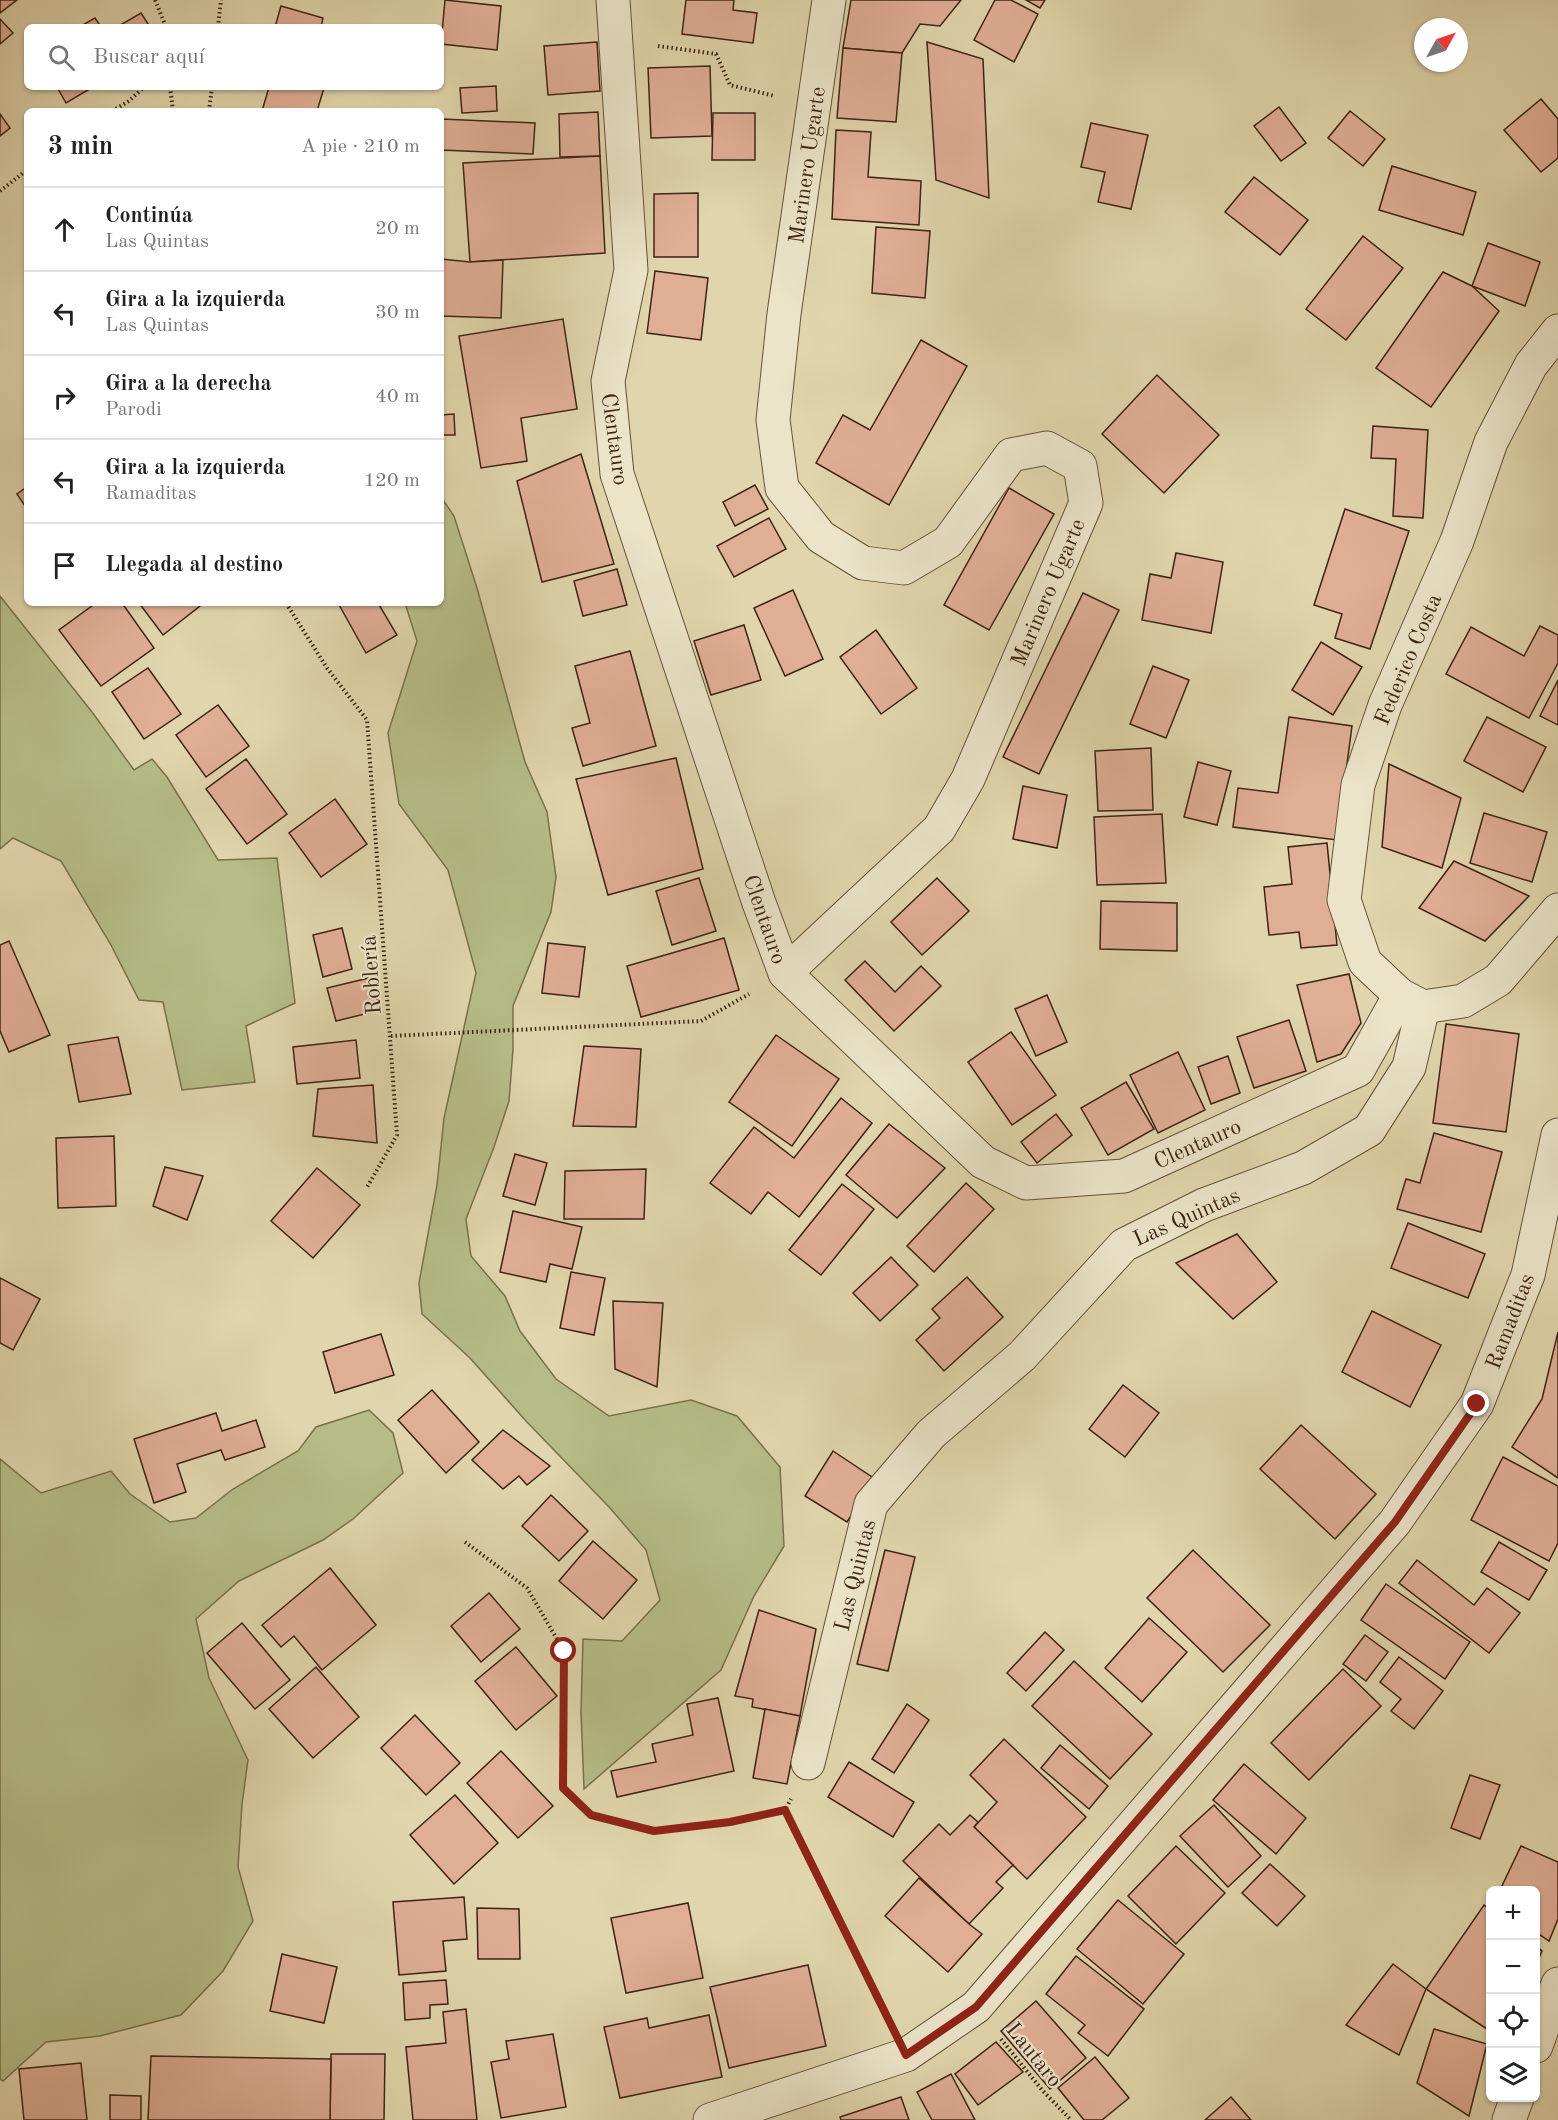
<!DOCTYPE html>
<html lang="es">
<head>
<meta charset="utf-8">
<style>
  body { margin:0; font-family:"Old Standard TT",serif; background:#f6f6f6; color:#202124 }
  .controls { position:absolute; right:18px; bottom:18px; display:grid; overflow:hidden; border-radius:9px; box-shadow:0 2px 4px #0004 }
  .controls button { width:54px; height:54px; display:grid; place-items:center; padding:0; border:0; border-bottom:2px solid #e0e0e0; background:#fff; color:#202124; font:30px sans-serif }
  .compass { position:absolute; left:1414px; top:18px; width:54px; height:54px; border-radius:50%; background:#fff; box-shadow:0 2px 4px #0004; rotate:50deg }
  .stop { position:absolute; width:18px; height:18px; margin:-14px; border:4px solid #8f2418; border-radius:50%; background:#fff }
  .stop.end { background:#8f2418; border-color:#fff; box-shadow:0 2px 6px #0008 }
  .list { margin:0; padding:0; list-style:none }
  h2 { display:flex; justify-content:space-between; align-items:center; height:78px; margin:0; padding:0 24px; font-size:26px }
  h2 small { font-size:20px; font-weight:400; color:#757577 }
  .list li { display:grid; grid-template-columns:39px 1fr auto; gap:18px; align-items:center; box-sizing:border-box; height:84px; padding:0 24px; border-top:2px solid #e0e0e0 }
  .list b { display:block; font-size:22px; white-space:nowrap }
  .list p { margin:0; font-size:20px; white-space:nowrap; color:#757577 }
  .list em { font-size:20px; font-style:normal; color:#757577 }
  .icon { flex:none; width:33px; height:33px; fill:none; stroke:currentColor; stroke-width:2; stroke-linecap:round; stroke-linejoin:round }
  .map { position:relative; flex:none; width:1558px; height:2120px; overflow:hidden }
  .search { position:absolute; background:#fff; box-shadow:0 2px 4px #0004; left:24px; top:24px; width:420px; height:66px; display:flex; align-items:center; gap:15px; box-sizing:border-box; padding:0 21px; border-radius:9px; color:#757577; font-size:22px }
  .panel { position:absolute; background:#fff; box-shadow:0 2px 4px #0004; left:24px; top:108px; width:420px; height:498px; border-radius:9px }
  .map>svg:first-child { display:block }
  .green { fill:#b5bc87; stroke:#7a704e; stroke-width:1.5 }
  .building { fill:#e0ae95; stroke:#3e2314; stroke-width:1.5 }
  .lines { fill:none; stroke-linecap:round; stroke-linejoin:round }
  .minor-casing { stroke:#66503a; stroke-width:35 }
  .path { stroke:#3e2314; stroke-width:4; stroke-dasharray:1.5 3; stroke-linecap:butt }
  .minor { stroke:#ebe4c9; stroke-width:33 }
  .route { stroke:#8f2418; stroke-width:8 }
  .labels { text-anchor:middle; stroke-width:4.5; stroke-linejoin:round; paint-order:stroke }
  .street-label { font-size:22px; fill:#3e2314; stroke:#ebe4c9 }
</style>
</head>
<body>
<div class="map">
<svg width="1558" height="2120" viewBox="0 0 1558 2120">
  <rect width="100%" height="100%" fill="#e0d5ac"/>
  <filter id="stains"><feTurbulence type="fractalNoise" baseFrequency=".00333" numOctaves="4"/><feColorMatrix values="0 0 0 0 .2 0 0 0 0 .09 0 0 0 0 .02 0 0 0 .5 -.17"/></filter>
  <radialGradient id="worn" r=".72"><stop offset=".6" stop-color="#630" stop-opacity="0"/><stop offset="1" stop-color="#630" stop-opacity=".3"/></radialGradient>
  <g class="green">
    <path d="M441,497L454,516L477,588L525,762L547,812L556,877L551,912L513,1006V1049L509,1101L494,1147L466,1219L471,1256L505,1296L520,1331L556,1379L609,1416L691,1400L737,1416L780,1467L784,1546L754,1596L721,1670L584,1789L581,1712L583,1639L622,1641L660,1600L646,1550L610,1508L526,1421L470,1358L422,1314L419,1283L437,1185L444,1118L476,973L448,870L399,804L388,733L417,641L405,603H441Z"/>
    <path d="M0,596L92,712L134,770L152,759L167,777L218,860L277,858L295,1003L246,1026L255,1082L182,1090L163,1002L139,1000L111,945L61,861L13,838L0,849Z"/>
    <path d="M369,1410L393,1433L403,1473L353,1519L323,1540L239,1581L196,1619L209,1678L248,1760L242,1804L238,1867L253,1921L223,1971L181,2015L100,2036L46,2042L3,2081L0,2079V1459L41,1493L111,1471L130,1494L170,1522L196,1518L233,1489L298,1451L316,1427Z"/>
  </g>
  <g class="building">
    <path d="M0,0H17L0,13Z"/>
    <path d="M445,0L501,6L497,50L441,44Z"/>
    <path d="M686,0H734L733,10L757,13L753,43L682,34Z"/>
    <path d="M851,0H961L940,26L920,24L902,53L843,48Z"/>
    <path d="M995,0H1011L1038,14L1014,62L974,40Z"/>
    <path d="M1026,0H1045L1040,8Z"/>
    <path d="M281,6L323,18L321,27H275Z"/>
    <path d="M141,13L150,27H117Z"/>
    <path d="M95,18L101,27H79Z"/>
    <path d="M0,19L13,33L0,44Z"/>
    <path d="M597,42L600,91L548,95L544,46Z"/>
    <path d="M927,42L983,59L989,198L936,180Z"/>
    <path d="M843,48L902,53L896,122L837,118Z"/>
    <path d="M710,66L712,136L651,138L648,68Z"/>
    <path d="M496,86L497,111L462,113L460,88Z"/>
    <path d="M57,87H93L66,103Z"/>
    <path d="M269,87H321L324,88L317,111H262Z"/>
    <path d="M1541,99L1558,119V158L1541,172L1504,130Z"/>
    <path d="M1279,107L1306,143L1281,161L1254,126Z"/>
    <path d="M1350,111L1385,139L1363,166L1328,138Z"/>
    <path d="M598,112L600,156L560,157L559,114Z"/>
    <path d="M713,113H755V160H712Z"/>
    <path d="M0,114L10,128L0,136Z"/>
    <path d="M441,119L535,123L533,154L441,150Z"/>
    <path d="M1091,123L1148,135L1131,209L1098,202L1105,172L1081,167Z"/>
    <path d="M836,130L871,132L868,177L921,181L919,225L832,219Z"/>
    <path d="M600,156L605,253L470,262L463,163Z"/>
    <path d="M1392,166L1476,192L1463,235L1379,210Z"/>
    <path d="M1254,177L1308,220L1280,255L1225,212Z"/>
    <path d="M698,193V257H654V194Z"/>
    <path d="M876,227L930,231L925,298L872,293Z"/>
    <path d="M1363,236L1403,268L1346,340L1306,309Z"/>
    <path d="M1488,243L1540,262L1525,306L1472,286Z"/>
    <path d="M441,259L470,262L503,260L501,318L441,316Z"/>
    <path d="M655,271L708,278L701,340L647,333Z"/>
    <path d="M1443,272L1472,286L1499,311L1431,407L1376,368Z"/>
    <path d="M563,319L577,409L521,418L527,461L481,468L459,336Z"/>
    <path d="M921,340L967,366L889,505L816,463L843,415L870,430Z"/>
    <path d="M1157,375L1219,435L1164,493L1102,434Z"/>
    <path d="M454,414L455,435H441V415Z"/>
    <path d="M1373,426L1428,430L1423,518L1393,516L1396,459L1371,458Z"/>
    <path d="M581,454L614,564L542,582L517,481Z"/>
    <path d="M755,485L768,509L735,526L723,502Z"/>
    <path d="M27,487V509L17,494Z"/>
    <path d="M1009,488L1054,514L989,630L944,605Z"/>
    <path d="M1345,509L1409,531L1370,649L1335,638L1342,614L1314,605Z"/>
    <path d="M769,518L786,549L734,577L717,546Z"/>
    <path d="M1176,553L1223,562L1211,633L1142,620L1150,574L1171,578Z"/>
    <path d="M617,569L627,605L583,616L574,581Z"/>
    <path d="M793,590L823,659L785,676L754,608Z"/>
    <path d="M1083,593L1119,610L1039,774L1003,757Z"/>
    <path d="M96,603H122L154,648L101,686L59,630Z"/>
    <path d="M139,603H198L200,606L163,635Z"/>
    <path d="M338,603H378L397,635L366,653Z"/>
    <path d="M744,625L761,680L711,695L694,641Z"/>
    <path d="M1540,626L1558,635V663L1529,718L1446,674L1471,627L1524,656Z"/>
    <path d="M876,630L917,688L881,714L840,657Z"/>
    <path d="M1321,642L1362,667L1333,715L1292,690Z"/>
    <path d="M630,651L656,746L583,766L572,728L590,723L575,666Z"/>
    <path d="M1153,666L1189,680L1166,738L1130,724Z"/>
    <path d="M148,668L181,714L144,739L112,692Z"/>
    <path d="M1558,680V725L1540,716Z"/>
    <path d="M218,705L249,746L206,777L176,735Z"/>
    <path d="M1289,717L1352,726L1337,840L1233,827L1238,788L1278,793Z"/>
    <path d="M1487,717L1546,747L1523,792L1464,761Z"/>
    <path d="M1151,748L1153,810L1098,811L1095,751Z"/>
    <path d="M676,758L703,869L608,895L576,779Z"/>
    <path d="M246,759L287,814L247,844L206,789Z"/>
    <path d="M1198,762L1231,771L1217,825L1184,817Z"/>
    <path d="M1389,764L1461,798L1442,868L1382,847Z"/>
    <path d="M1023,786L1067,795L1057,848L1013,839Z"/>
    <path d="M335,799L367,844L321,877L289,833Z"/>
    <path d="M1484,813L1547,832L1532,882L1470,863Z"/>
    <path d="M1162,814L1166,883L1097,885L1094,817Z"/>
    <path d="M1327,843L1337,945L1301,948L1299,932L1269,935L1264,887L1292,884L1288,847Z"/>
    <path d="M1454,861L1529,896L1485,941L1419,908Z"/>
    <path d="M699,878L716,931L672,945L656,891Z"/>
    <path d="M937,878L969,911L922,955L891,922Z"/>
    <path d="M1101,901L1177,903V951L1100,949Z"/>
    <path d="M342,928L352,969L323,977L313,935Z"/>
    <path d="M724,938L739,990L641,1017L627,966Z"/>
    <path d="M9,941L50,1035L9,1052L0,1031V945Z"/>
    <path d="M548,943L585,947L579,997L542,993Z"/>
    <path d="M865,961L895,992L921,966L941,986L894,1031L845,980Z"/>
    <path d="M1349,974L1361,1023L1341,1054L1317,1062L1297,985Z"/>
    <path d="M369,978L377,1011L336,1021L327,988Z"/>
    <path d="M1047,995L1067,1042L1036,1056L1015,1009Z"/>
    <path d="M1289,1020L1306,1071L1254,1088L1237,1037Z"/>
    <path d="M1446,1024L1519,1034L1506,1132L1433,1123Z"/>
    <path d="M1011,1032L1056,1095L1012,1125L968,1062Z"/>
    <path d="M776,1035L839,1079L792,1146L729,1102Z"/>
    <path d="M118,1037L131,1094L79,1102L68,1045Z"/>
    <path d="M356,1040L360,1078L297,1084L293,1047Z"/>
    <path d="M584,1046L641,1049L636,1127L573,1126Z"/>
    <path d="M1178,1052L1205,1110L1158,1133L1130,1075Z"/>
    <path d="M1228,1056L1240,1093L1211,1104L1198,1067Z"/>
    <path d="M1126,1082L1154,1129L1108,1155L1081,1108Z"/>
    <path d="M373,1085L377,1143L313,1136L318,1089Z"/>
    <path d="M841,1098L872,1123L799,1217L768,1192L751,1214L710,1183L754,1127L794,1158Z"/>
    <path d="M1056,1114L1072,1135L1037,1163L1021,1142Z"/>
    <path d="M889,1124L945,1168L897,1218L846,1175Z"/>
    <path d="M1434,1133L1502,1152L1481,1232L1397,1209L1406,1179L1420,1183Z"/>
    <path d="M114,1136L116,1206L58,1208L56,1138Z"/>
    <path d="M515,1154L547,1163L535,1205L503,1196Z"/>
    <path d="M165,1167L203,1176L187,1220L153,1206Z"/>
    <path d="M317,1168L360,1205L313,1258L271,1221Z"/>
    <path d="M646,1169L644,1219H564L565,1171Z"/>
    <path d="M966,1183L994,1209L934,1272L907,1246Z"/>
    <path d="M842,1184L874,1209L821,1275L789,1250Z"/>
    <path d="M513,1211L582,1227L572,1269L550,1264L546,1282L500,1272Z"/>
    <path d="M1408,1223L1485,1254L1468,1298L1391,1268Z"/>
    <path d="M1237,1234L1277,1282L1233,1319L1176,1263Z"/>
    <path d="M891,1257L918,1285L880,1321L853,1293Z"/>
    <path d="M571,1272L605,1278L594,1335L560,1328Z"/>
    <path d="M967,1277L1003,1317L944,1371L916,1340L940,1318L932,1309Z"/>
    <path d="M0,1278L40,1299L13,1350L0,1343Z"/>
    <path d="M613,1301L663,1303L657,1387L615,1369Z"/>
    <path d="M1372,1311L1441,1345L1410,1407L1342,1372Z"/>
    <path d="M1558,1332V1478L1512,1447L1542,1399Z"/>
    <path d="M381,1334L394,1375L335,1393L323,1352Z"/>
    <path d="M1123,1385L1159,1413L1125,1457L1089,1429Z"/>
    <path d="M432,1390L479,1442L446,1473L398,1420Z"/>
    <path d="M216,1413L222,1431L256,1420L265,1447L225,1460L221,1450L177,1464L186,1492L154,1503L134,1439Z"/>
    <path d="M1301,1425L1376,1494L1335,1539L1260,1469Z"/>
    <path d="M503,1430L550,1466L527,1485L519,1476L503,1489L472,1460Z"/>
    <path d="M833,1451L875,1479L847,1522L805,1496Z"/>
    <path d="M1503,1457L1558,1486V1543L1549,1561L1471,1520Z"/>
    <path d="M551,1495L588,1531L559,1561L522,1526Z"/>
    <path d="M593,1541L637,1580L603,1619L559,1581Z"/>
    <path d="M1499,1542L1547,1570L1529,1600L1481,1572Z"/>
    <path d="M885,1550L915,1557L888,1671L857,1664Z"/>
    <path d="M1193,1550L1270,1625L1223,1672L1147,1598Z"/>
    <path d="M1417,1560L1474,1605L1487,1588L1520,1613L1489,1653L1399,1583Z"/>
    <path d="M330,1568L376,1625L322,1670L294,1636L281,1647L262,1625Z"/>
    <path d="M1386,1584L1470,1642L1445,1679L1361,1620Z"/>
    <path d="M489,1593L520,1629L481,1662L451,1626Z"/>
    <path d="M759,1610L816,1629L800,1716L752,1707L753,1699L735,1696Z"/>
    <path d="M1149,1618L1187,1652L1142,1702L1105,1668Z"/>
    <path d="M242,1623L290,1680L255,1709L207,1653Z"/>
    <path d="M1045,1632L1064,1650L1026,1691L1007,1673Z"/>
    <path d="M1365,1635L1388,1652L1366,1681L1343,1664Z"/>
    <path d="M516,1647L557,1696L516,1730L475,1681Z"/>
    <path d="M1399,1657L1443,1691L1414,1729L1391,1711L1401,1699L1380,1682Z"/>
    <path d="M1074,1661L1152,1734L1110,1779L1032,1706Z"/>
    <path d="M316,1667L359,1717L313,1758L269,1709Z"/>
    <path d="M1343,1669L1381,1706L1309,1780L1271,1743Z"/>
    <path d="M718,1698L734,1771L617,1797L611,1771L656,1762L652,1744L693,1735L687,1704Z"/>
    <path d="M907,1704L929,1720L894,1773L872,1759Z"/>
    <path d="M765,1709L800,1716L787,1784L753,1778Z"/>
    <path d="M415,1715L460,1763L426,1795L381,1748Z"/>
    <path d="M1004,1739L1086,1817L1027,1879L974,1827L997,1802L970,1775Z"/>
    <path d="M1060,1745L1108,1786L1089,1809L1041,1768Z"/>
    <path d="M501,1751L553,1806L518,1838L467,1783Z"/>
    <path d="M849,1762L914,1802L893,1837L828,1797Z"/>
    <path d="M1244,1764L1306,1818L1276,1854L1213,1800Z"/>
    <path d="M1470,1775L1500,1785L1480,1839L1451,1828Z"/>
    <path d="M455,1795L498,1843L454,1884L410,1835Z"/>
    <path d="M1214,1805L1261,1856L1228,1887L1180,1836Z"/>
    <path d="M970,1815L978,1822L974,1827L1013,1865L996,1882L1003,1888L969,1924L903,1861L939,1824L950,1835Z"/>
    <path d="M1176,1846L1225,1893L1176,1944L1128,1896Z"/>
    <path d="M1521,1846L1558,1862V1919L1549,1941L1536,1932V1890H1500Z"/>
    <path d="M1270,1864L1305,1896L1277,1926L1242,1893Z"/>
    <path d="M919,1878L969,1924L982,1934L948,1972L885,1916Z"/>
    <path d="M464,1897L467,1939L443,1941L446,1971L399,1975L393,1902Z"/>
    <path d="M1118,1900L1184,1954L1143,2004L1077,1949Z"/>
    <path d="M688,1903L703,1978L626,1993L611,1918Z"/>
    <path d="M1484,1905L1490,1910V2031L1426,1989Z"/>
    <path d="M477,1908L519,1909L520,1959H478Z"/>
    <path d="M1536,1946L1542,1951L1536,1965Z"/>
    <path d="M282,1954L337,1967L324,2023L270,2011Z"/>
    <path d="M1076,1956L1144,2009L1108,2056L1078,2033L1085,2025L1046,1994Z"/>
    <path d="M1393,1964L1426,1989L1399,2055L1346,2025Z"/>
    <path d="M808,1965L826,2046L729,2068L710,1987Z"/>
    <path d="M446,1980L448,2004L430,2005V2018L405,2020L403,1983Z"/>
    <path d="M1036,2001L1086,2058L1050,2089L1001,2031Z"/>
    <path d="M466,2009L477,2120H413L406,2047L446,2043L443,2012Z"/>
    <path d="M709,2015L722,2077L620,2098L604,2027L647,2018L649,2028Z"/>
    <path d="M1434,2029L1487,2044L1469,2116L1417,2083Z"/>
    <path d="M553,2034L566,2107L501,2118L491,2062L509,2059L506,2041Z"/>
    <path d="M996,2042L1023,2072L978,2105L955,2074Z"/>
    <path d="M331,2054H385L384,2120H330Z"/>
    <path d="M151,2056L331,2059L330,2120H148Z"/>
    <path d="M1095,2057L1129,2098L1102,2120H1084L1058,2088Z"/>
    <path d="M81,2063L87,2120H24L19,2069Z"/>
    <path d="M951,2074L975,2120H932L917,2092Z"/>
    <path d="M110,2095L141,2096V2120H110Z"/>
    <path d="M901,2097L909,2120H841L840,2117Z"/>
    <path d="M1231,2097L1251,2120H1205Z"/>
  </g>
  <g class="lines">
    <g class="minor-casing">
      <g id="minor">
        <path d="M613,0L631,270L608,381L617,474L759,903L785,973L983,1162L1026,1183L1124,1176L1358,1070L1400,995L1423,1007L1463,1001L1498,980L1558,910"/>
        <path d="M785,973L939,829L968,779L1086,503L1080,466L1047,448L1011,455L948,542L904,568L863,563L821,537L782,488L773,420L784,314L829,0"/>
        <path d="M1400,995L1365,962L1344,900L1358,785L1385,705L1457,541L1491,442L1531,365L1558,331"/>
        <path d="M808,1763L871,1504L931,1434L1022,1356L1124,1245L1204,1205L1303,1168L1369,1130L1409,1067L1423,1007"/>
        <path d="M1536,2046L1558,1984"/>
        <path d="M710,2120L906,2055L976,2007L1395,1522L1477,1404L1528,1275L1558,1135"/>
        <path d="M1509,2120L1517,2098"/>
      </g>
    </g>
    <g class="path">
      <path d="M155,0L166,27"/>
      <path d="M218,27L221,0"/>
      <path d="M658,46L716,54L730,85L775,96"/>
      <path d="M170,87L173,111"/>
      <path d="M112,111L129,101L144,87"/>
      <path d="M209,111L212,87"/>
      <path d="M0,191L27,170"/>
      <path d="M286,603L327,668L367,720L397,1135L366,1189"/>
      <path d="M391,1036L701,1021L749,994"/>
      <path d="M465,1542L527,1588L564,1651L563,1788L591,1815L654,1831L730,1822L785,1810L791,1799"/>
      <path d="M785,1810L888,2019"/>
      <path d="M1001,2039L1042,2090L1071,2120"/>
    </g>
    <use href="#minor" class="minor"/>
  </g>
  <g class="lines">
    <path class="route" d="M564,1651L563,1788L591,1815L654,1831L730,1822L785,1810L906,2055L976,2007L1395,1522L1477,1404"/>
  </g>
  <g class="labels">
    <g class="street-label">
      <text transform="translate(806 165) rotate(-82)" y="8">Marinero Ugarte</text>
      <text transform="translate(616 439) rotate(82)" y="8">Clentauro</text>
      <text transform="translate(1047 592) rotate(-67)" y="8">Marinero Ugarte</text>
      <text transform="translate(1407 659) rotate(-67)" y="8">Federico Costa</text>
      <text transform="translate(766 919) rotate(71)" y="8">Clentauro</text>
      <text transform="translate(370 975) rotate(-94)" y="8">Roblería</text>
      <text transform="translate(1197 1143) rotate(-24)" y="8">Clentauro</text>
      <text transform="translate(1186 1216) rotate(-24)" y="8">Las Quintas</text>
      <text transform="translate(1509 1321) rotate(-69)" y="8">Ramaditas</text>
      <text transform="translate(854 1575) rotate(-76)" y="8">Las Quintas</text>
      <text transform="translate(1035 2054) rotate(51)" y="8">Lautaro</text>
    </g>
  </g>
  <rect width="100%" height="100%" filter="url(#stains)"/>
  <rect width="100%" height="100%" fill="url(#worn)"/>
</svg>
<div class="controls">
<button>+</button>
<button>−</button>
<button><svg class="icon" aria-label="locate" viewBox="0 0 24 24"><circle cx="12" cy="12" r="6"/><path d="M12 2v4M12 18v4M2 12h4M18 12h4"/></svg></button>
<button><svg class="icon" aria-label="layers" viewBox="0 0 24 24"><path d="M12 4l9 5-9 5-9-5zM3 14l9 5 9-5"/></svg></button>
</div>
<svg class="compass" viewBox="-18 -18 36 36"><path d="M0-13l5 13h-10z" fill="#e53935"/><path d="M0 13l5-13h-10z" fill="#757577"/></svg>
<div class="stop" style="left:564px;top:1651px"></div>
<div class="stop end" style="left:1477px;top:1404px"></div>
<div class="search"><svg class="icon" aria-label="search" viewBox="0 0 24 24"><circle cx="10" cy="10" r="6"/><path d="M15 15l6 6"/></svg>Buscar aquí</div>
<section class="panel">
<h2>3 min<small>A pie · 210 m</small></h2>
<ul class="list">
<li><svg class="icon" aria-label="ahead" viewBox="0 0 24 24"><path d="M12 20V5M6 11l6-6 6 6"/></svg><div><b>Continúa</b><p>Las Quintas</p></div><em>20 m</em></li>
<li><svg class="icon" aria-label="left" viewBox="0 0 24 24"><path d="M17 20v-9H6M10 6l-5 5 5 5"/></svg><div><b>Gira a la izquierda</b><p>Las Quintas</p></div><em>30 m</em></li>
<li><svg class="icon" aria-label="right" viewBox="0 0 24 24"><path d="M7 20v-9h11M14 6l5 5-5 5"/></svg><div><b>Gira a la derecha</b><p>Parodi</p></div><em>40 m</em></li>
<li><svg class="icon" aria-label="left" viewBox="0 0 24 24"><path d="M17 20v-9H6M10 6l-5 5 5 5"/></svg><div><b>Gira a la izquierda</b><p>Ramaditas</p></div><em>120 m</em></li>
<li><svg class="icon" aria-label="arrive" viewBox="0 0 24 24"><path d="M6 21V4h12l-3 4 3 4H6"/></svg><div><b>Llegada al destino</b></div></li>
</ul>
</section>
</div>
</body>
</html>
